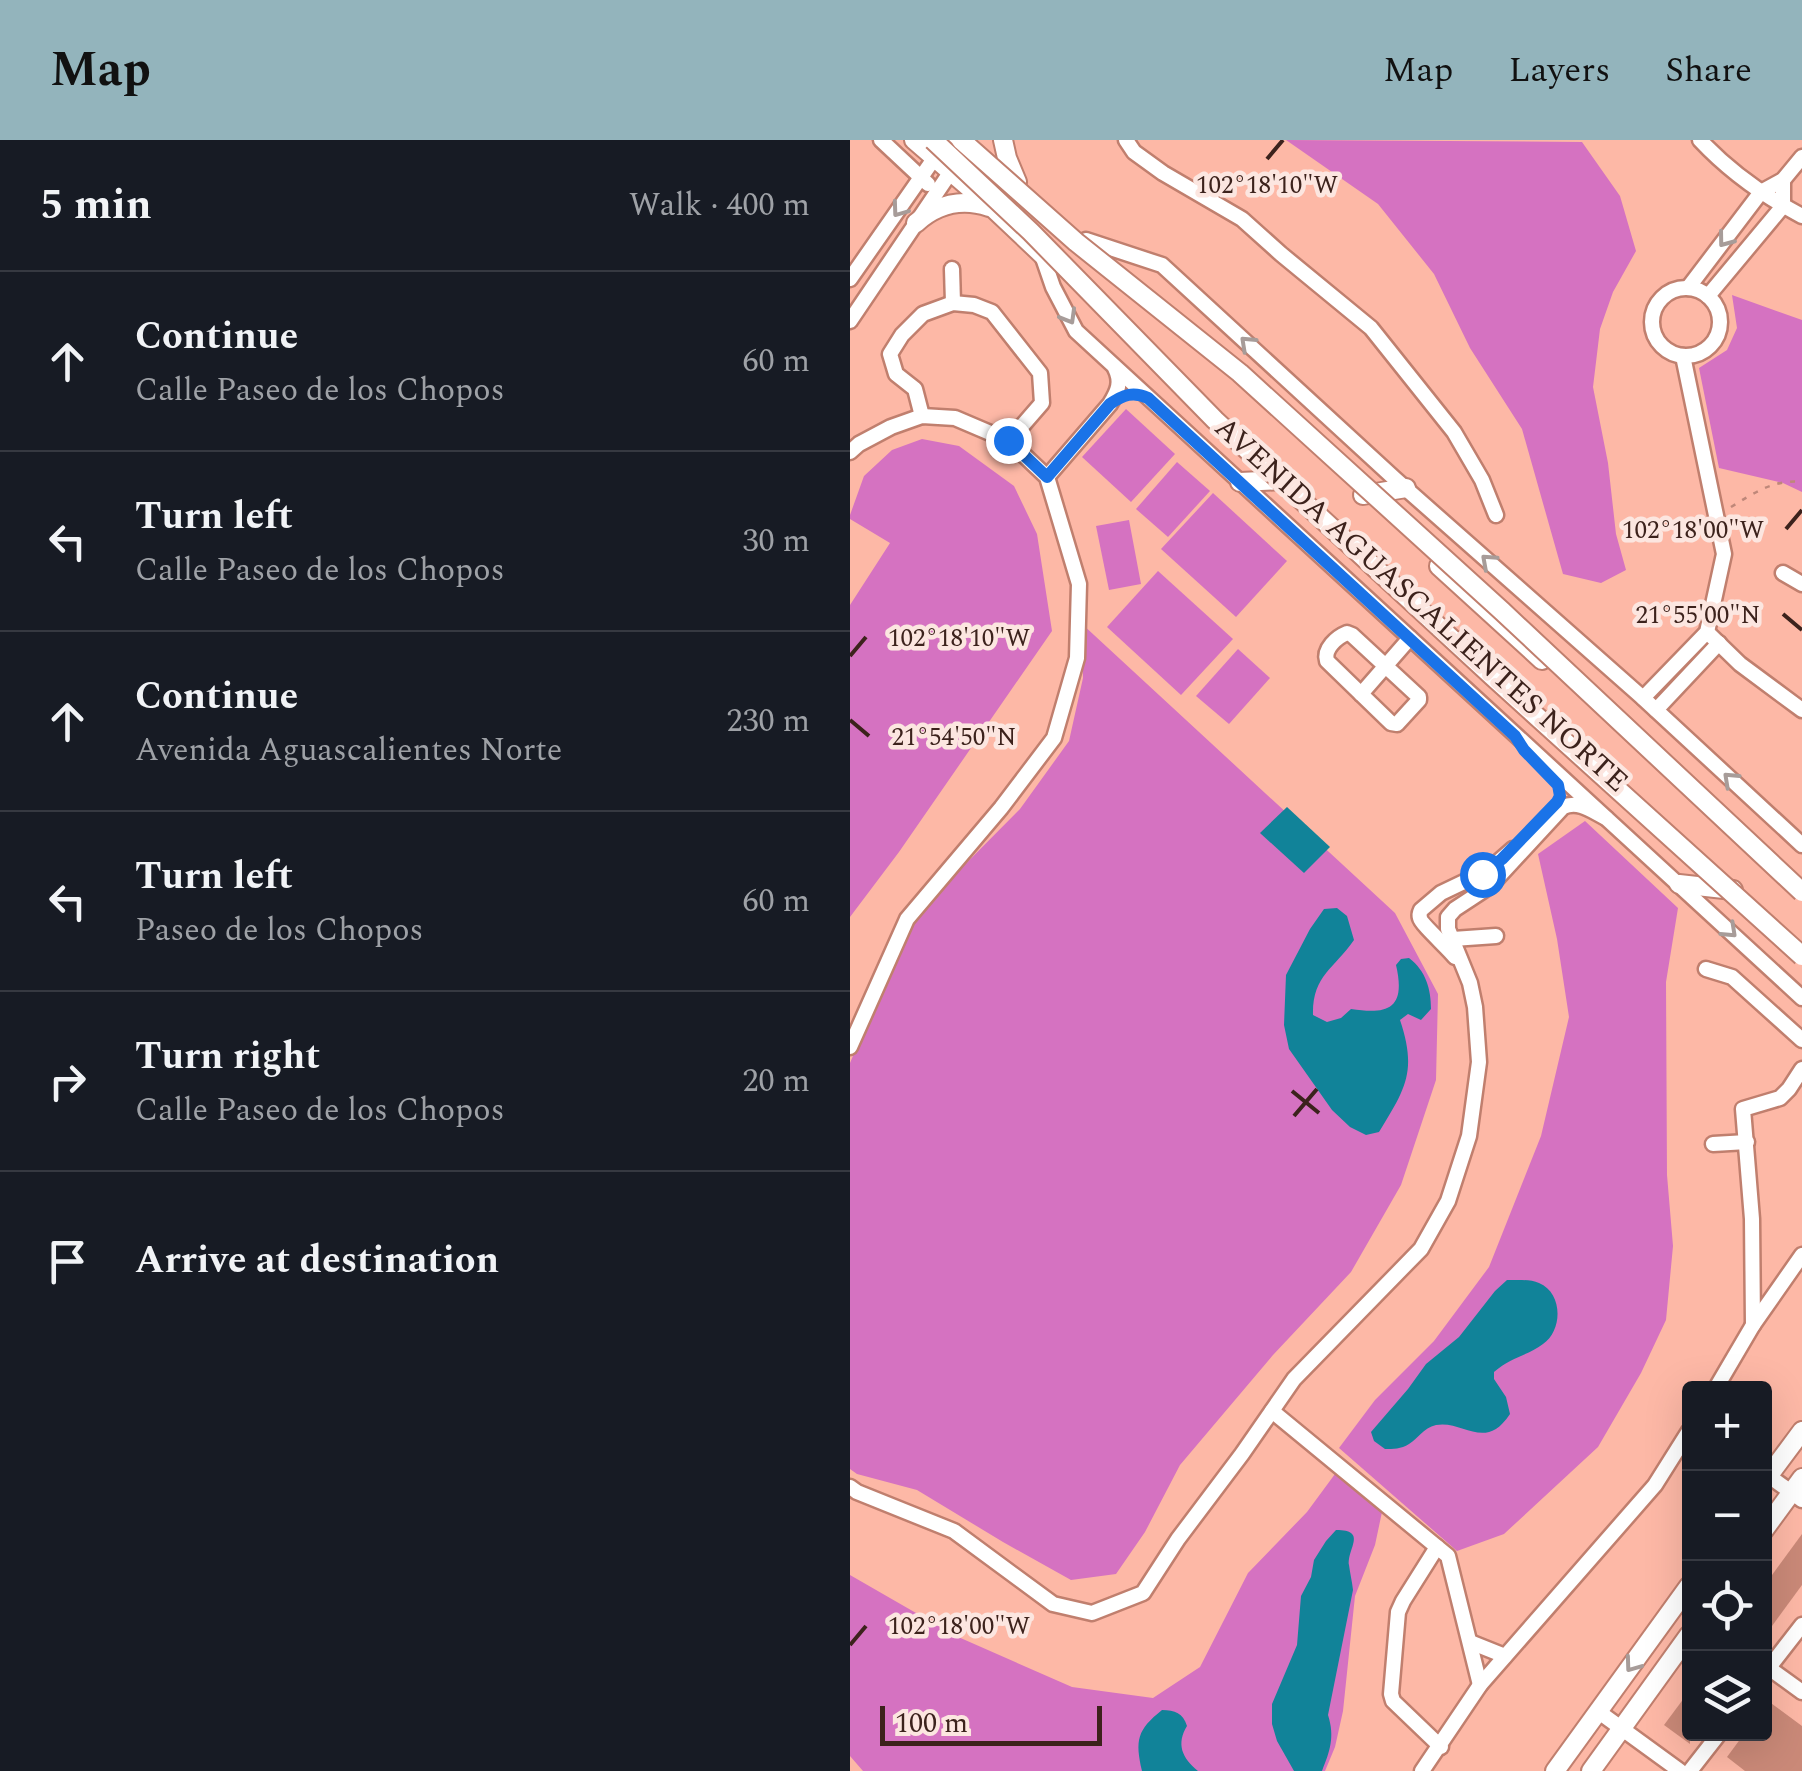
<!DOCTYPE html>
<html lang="en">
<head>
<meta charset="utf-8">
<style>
  body { margin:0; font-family:Spectral,serif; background:#242831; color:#f1f3f6 }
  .controls { position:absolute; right:30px; bottom:30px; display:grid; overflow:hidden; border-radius:10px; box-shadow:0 10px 40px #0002 }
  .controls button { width:90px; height:90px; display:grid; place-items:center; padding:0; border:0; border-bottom:2px solid #363941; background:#171b24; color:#f1f3f6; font:50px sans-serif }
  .scale { position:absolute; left:30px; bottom:25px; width:222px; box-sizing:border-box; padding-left:10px; border:5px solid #3c221c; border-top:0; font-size:28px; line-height:35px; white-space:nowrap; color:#3c221c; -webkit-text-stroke:8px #fce6e0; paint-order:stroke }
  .stop { position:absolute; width:30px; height:30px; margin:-22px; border:8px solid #1a73e8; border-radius:50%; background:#fff }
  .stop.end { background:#1a73e8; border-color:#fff; box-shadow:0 2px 10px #0008 }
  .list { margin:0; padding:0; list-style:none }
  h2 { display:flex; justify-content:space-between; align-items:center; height:130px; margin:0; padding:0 40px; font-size:42px }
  h2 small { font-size:32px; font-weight:400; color:#9ea1a6 }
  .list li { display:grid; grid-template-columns:65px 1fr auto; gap:30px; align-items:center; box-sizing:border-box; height:180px; padding:0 40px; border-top:2px solid #363941 }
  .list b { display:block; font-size:38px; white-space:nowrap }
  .list p { margin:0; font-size:32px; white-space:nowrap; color:#9ea1a6 }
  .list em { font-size:32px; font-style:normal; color:#9ea1a6 }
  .icon { flex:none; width:55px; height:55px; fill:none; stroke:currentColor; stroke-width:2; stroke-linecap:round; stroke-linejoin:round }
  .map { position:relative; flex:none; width:952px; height:1631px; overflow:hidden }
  header { display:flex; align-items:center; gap:60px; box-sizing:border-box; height:140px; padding:0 50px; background:#93b4bc; color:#111 }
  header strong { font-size:48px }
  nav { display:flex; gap:55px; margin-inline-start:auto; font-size:35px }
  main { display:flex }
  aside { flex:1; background:#171b24 }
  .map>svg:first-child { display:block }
  .green { fill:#d572c1 }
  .water { fill:#118399 }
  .building { fill:#ca8978 }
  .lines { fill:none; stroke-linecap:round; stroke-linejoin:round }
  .minor-casing { stroke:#c07f6e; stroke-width:19 }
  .major-casing { stroke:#c07f6e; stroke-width:22 }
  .path { stroke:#be8779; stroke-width:2.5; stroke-dasharray:5 8; stroke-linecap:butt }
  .minor { stroke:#fff; stroke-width:14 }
  .major { stroke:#fff; stroke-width:18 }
  .major-bridge-casing { stroke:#c07f6e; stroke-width:22; stroke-linecap:butt }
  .major-bridge { stroke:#fff; stroke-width:18 }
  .oneway { stroke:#a79c99 }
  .route { stroke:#1a73e8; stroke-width:12 }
  .ticks { fill:none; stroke:#3c221c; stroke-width:4 }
  .labels { text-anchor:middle; stroke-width:9; stroke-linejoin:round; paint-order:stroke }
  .street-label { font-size:30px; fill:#3c221c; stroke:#fce6e0 }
  .ticks-label { font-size:25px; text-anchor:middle; fill:#3c221c; stroke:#fce6e0; stroke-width:9; stroke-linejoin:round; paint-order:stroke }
</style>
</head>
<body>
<header>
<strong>Map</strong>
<nav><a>Map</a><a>Layers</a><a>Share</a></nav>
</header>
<main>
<aside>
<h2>5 min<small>Walk · 400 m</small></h2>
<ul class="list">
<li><svg class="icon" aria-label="ahead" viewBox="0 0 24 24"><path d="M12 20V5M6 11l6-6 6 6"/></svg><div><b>Continue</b><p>Calle Paseo de los Chopos</p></div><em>60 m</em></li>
<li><svg class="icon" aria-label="left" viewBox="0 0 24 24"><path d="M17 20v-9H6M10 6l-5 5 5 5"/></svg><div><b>Turn left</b><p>Calle Paseo de los Chopos</p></div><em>30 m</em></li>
<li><svg class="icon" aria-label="ahead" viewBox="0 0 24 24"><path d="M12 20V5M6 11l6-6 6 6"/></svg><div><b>Continue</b><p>Avenida Aguascalientes Norte</p></div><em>230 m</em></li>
<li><svg class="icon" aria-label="left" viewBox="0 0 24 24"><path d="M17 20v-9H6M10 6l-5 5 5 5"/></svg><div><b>Turn left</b><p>Paseo de los Chopos</p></div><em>60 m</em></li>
<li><svg class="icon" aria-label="right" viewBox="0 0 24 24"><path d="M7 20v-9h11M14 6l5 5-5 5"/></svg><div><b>Turn right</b><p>Calle Paseo de los Chopos</p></div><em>20 m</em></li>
<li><svg class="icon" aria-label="arrive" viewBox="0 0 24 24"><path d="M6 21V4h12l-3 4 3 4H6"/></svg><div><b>Arrive at destination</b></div></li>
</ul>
</aside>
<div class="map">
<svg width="952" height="1631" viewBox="0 0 952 1631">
  <rect width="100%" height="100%" fill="#fdb8a6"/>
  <g class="green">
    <path d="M436,0L732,2L770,56L786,111L763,152L750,189L743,247L758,323L766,394L776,430L751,443L713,434L672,289L620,208L584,134L528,64Z"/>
    <path d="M882,155L952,180V352L933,343L869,328L849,228L877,210L887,188Z"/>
    <path d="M276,269L325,314L281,362L232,317Z"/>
    <path d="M72,299L109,306L164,346L187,394L202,491L49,712L0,777V465L40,403L0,379V375L14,336L42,310Z"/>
    <path d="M327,322L360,351L318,397L286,369Z"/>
    <path d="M363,353L437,421L386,477L311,409Z"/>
    <path d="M279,380L291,444L259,450L246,386Z"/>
    <path d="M308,431L383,499L331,555L257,487Z"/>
    <path d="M231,483L545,773L588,854L586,940L551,1045L501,1132L423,1215L330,1325L295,1392L266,1434L221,1440L153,1402L67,1350L7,1334L0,1329V923L59,781L170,669L219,601L233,538Z"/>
    <path d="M388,509L420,538L379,584L346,556Z"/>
    <path d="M735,681L828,768L816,842L817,1035L823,1106L816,1180L791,1233L748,1307L654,1394L607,1411L489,1308L525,1260L584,1201L639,1127L691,996L719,877L707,799L688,714Z"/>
    <path d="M485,1334L532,1372L525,1405L505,1456L493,1571L485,1607L475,1631H13L0,1616V1435L106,1496L222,1547L303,1558L350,1527L398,1433L457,1372Z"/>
  </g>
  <g class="water">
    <path d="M437,667L480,707L454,733L410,693Z"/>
    <path d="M487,768L497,776L504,800C484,829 462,836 463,875L477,882L491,878L501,869C539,875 556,868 546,825L551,819L559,818C576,831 581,849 581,869L571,880L558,874L550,880C567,931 556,948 529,992L516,995L500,987L482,970L439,909L434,885L436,835L460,789L474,769Z"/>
    <path d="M657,1140C667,1140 680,1139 689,1143C713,1153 713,1190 693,1204C677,1216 661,1217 644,1232V1239L656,1257L660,1274C635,1312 614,1280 586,1285C573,1288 568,1299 559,1304C551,1309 543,1309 535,1309L524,1301L521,1292L558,1249L576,1224L609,1197L645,1151Z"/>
    <path d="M486,1390C518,1390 497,1409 499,1425C500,1433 502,1441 503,1450L478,1575C485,1597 480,1611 472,1631H444L427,1601L422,1584V1564L447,1505L451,1456L461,1437L464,1420L476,1401Z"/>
    <path d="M312,1570C325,1570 333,1573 337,1586C326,1604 332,1618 348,1631H292C285,1600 287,1590 312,1570Z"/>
  </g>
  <g class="building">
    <path d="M952,1394V1445L914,1497V1446Z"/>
    <path d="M840,1550V1604L814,1585Z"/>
    <path d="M914,1558L952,1586V1631H895L877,1617L894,1594H914Z"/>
  </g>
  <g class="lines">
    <g class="minor-casing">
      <g id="minor">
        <path d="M31,0L78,44"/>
        <path d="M276,0L284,12L313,33L392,79L431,114L521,188L604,292L632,340L646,375"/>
        <path d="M850,0C879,31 914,56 952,76"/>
        <path d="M236,100L312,125L545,339L793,558L952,705"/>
        <path d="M192,115L203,147L226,191L952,858"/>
        <path d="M102,129L103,163"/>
        <path d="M0,139L97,0"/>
        <path d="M838,148L911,52L933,40L952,17"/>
        <circle cx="836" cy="182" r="34"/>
        <path d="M858,156L933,66V40"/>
        <path d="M0,181L106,24"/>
        <path d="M72,276L65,249L46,234L40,214L52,195L73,174L103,163L124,165L142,172L190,233L192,263L159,301"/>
        <path d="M0,312L9,304L41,287L72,276L105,278L159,301L197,337L229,444L227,518L204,598L151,668L57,779L0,907"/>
        <path d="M197,337L260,264C268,251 272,242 265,228"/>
        <path d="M933,433L952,444"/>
        <path d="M857,492L890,524L952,570"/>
        <path d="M497,493L502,495L569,557V560L547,584L541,583L477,521C473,509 487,497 497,493Z"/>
        <path d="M511,554L560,498"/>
        <path d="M793,558L857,492L874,414L833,216"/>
        <path d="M806,570L869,503"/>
        <path d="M603,799L646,796"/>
        <path d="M605,817C599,809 571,784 570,778C569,775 570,772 571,770L591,753L639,730L663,709"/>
        <path d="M856,829L882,837L952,900"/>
        <path d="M863,1004L897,1002"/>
        <path d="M903,1185L902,1079L893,969L930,958L939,949L952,929"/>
        <path d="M866,1248L903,1185L952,1115"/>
        <path d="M422,1271L598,1416L630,1545"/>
        <path d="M919,1336L952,1360"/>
        <path d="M0,1347L7,1352L104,1391L203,1464L242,1473L293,1453L328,1399L392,1314L444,1239L571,1109L598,1061L619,996L629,922L625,867L620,843L598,789V777L605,769L640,746L713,667C729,660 742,671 756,678"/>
        <path d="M587,1407L553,1461L548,1472L541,1554L543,1561L591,1607"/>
        <path d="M620,1502L655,1516"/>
        <path d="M919,1528L952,1552"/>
        <path d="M914,1534L952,1485"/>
        <path d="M749,1572L830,1631"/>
        <path d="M572,1631L630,1545L805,1345L839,1291"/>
        <path d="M840,1631L869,1594"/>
      </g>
    </g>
    <g class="major-casing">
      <g id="major">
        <path d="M64,0L144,69L200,122"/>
        <path d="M153,0L157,18L167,42"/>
        <path d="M66,83C87,64 112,58 139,67"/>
        <path d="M390,342L434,340"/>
        <path d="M513,355L556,348"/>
        <path d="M589,426L692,520"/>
        <path d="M829,744L883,750"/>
        <path d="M914,1342L952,1291"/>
        <path d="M914,1390L952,1338"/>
        <path d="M705,1631L839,1446"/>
        <path d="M741,1631L839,1495"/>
      </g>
    </g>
    <path class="path" d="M881,367C904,353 924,339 952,342"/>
    <use href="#minor" class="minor"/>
    <use href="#major" class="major"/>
    <g class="major-bridge-casing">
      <g id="major-bridge">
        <path d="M83,0L181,92L365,280L642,536L952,816"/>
        <path d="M111,0L226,102L390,233L652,471L952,752"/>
      </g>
    </g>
    <use href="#major-bridge" class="major-bridge"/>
  </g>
  <defs><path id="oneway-chevron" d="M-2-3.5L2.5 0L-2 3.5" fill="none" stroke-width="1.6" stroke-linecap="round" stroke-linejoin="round" transform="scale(2.5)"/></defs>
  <g class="oneway">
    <use href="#oneway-chevron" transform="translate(49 70) rotate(126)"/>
    <use href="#oneway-chevron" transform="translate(875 100) rotate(127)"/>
    <use href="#oneway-chevron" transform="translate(219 177) rotate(60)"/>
    <use href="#oneway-chevron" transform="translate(397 203) rotate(-137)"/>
    <use href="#oneway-chevron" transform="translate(638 421) rotate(-138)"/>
    <use href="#oneway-chevron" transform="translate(880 639) rotate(-137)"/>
    <use href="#oneway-chevron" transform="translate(880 791) rotate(43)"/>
    <use href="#oneway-chevron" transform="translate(782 1525) rotate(126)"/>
  </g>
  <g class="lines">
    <path class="route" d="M158,300L197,337L260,264C273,255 283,251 298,258L665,596L674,610L708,645L710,656L707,662L652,719L632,734"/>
  </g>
  <path class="ticks" d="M417,19L433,0M936,389L952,370M933,474L952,490M0,516L16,497M0,580L19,596M442,951L469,973M444,976L467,949M0,1505L16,1486"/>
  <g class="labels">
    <g class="street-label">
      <text transform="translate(572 464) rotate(42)" y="10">AVENIDA AGUASCALIENTES NORTE</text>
    </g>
  </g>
  <g class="ticks-label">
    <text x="417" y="53">102°18'10"W</text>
    <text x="843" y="398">102°18'00"W</text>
    <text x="848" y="483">21°55'00"N</text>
    <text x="109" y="506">102°18'10"W</text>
    <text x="104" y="605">21°54'50"N</text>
    <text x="109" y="1494">102°18'00"W</text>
  </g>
</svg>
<div class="controls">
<button>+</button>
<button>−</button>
<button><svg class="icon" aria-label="locate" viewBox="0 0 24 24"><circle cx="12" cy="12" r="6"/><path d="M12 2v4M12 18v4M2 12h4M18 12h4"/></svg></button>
<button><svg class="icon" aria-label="layers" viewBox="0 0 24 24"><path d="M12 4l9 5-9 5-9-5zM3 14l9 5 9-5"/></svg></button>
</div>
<div class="scale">100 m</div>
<div class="stop" style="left:632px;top:734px"></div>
<div class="stop end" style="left:158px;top:300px"></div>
</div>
</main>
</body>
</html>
